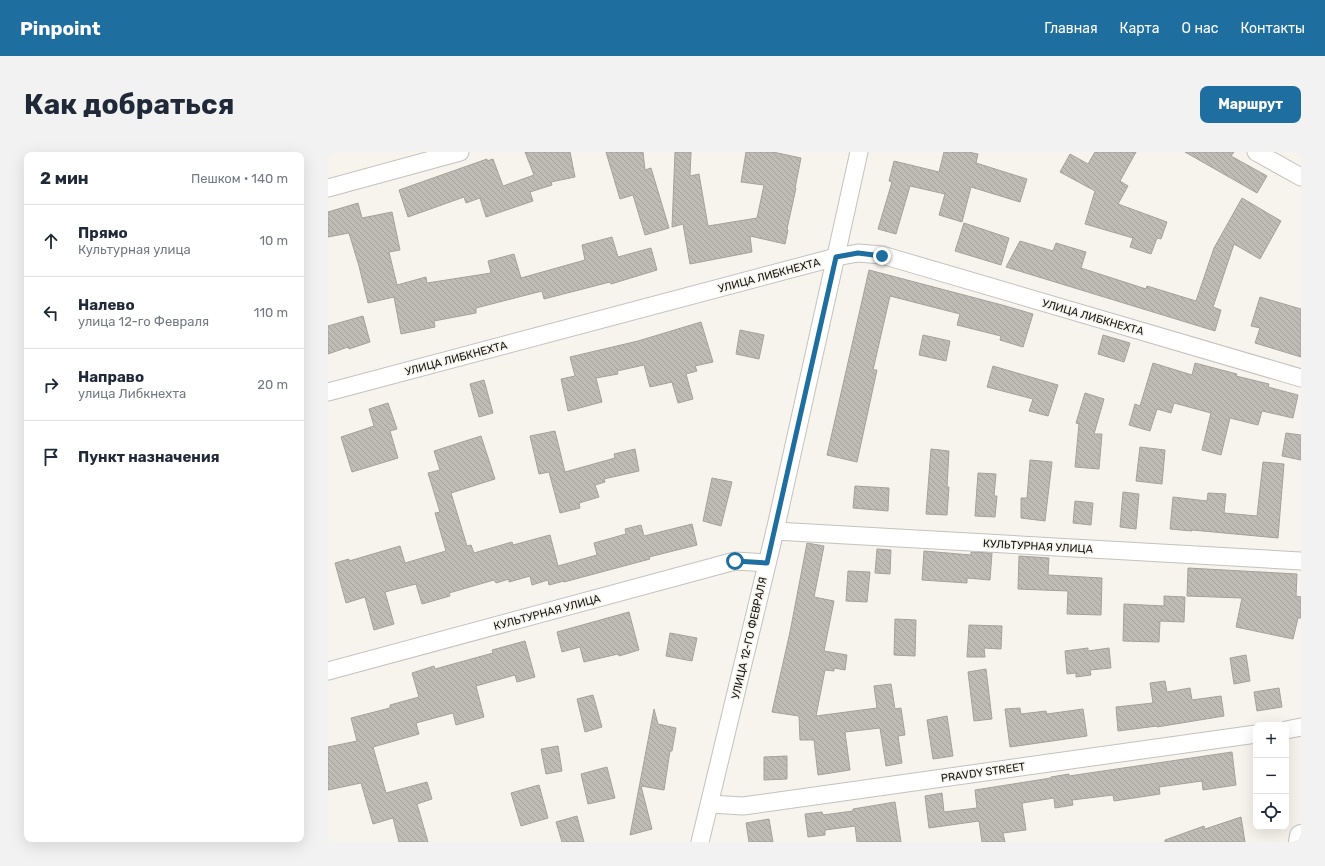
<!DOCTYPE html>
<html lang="ru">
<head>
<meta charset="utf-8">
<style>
  body { margin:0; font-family:Rubik,sans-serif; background:#f2f2f3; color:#1f2937 }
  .controls { position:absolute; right:12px; bottom:12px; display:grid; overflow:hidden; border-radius:8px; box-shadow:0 4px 16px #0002 }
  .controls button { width:36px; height:36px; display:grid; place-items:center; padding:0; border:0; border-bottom:1px solid #e0e1e3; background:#fff; color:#1f2937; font:20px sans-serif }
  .stop { position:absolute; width:12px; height:12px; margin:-9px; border:3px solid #1e6fa0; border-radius:50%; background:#fff }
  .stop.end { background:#1e6fa0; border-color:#fff; box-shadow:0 1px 4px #0008 }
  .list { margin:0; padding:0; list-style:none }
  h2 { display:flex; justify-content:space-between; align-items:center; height:52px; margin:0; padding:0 16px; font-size:17px }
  h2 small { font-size:13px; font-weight:400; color:#747a83 }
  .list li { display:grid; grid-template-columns:26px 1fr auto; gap:12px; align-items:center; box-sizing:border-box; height:72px; padding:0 16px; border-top:1px solid #e0e1e3 }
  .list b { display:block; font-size:15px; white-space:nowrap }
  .list p { margin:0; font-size:13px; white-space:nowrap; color:#747a83 }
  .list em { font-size:13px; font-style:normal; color:#747a83 }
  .icon { flex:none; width:22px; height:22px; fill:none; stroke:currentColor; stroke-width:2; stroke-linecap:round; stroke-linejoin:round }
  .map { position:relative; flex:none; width:973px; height:690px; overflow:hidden; border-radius:8px }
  header { display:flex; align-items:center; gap:24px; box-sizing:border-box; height:56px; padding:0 20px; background:#1e6fa0; color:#fff }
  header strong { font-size:19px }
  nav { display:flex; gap:22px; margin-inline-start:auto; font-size:14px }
  .intro { display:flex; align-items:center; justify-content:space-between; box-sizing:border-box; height:96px; padding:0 24px }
  h1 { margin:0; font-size:28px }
  .button { padding:10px 18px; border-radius:8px; background:#1e6fa0; color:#fff; font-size:14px; font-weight:700 }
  main { display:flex; gap:24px; padding:0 24px }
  aside { flex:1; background:#fff; border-radius:8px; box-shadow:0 4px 16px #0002 }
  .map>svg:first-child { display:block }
  .building { fill:url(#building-back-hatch); stroke:#a4a29b }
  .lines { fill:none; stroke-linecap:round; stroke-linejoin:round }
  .street-casing { stroke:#c4c2bb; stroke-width:19 }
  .secondary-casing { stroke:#c4c2bb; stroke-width:24 }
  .street { stroke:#fff; stroke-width:17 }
  .secondary { stroke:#fff; stroke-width:22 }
  .route { stroke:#1e6fa0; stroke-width:5 }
  .labels { text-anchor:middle; stroke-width:3; stroke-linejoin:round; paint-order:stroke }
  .street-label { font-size:11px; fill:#171714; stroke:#f6f4ec }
</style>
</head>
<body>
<header>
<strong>Pinpoint</strong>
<nav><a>Главная</a><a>Карта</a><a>О нас</a><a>Контакты</a></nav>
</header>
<div class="intro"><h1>Как добраться</h1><a class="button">Маршрут</a></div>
<main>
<aside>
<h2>2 мин<small>Пешком · 140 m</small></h2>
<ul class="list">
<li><svg class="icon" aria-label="ahead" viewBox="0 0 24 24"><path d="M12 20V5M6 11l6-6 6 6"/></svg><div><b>Прямо</b><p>Культурная улица</p></div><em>10 m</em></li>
<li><svg class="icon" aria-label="left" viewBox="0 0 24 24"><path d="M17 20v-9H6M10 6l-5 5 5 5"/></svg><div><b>Налево</b><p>улица 12-го Февраля</p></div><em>110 m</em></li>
<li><svg class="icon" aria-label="right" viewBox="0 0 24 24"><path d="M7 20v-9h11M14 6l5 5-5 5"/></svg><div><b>Направо</b><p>улица Либкнехта</p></div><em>20 m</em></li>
<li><svg class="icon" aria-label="arrive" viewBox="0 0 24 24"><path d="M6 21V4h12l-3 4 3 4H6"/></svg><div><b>Пункт назначения</b></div></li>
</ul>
</aside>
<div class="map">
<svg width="973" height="690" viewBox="0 0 973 690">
  <defs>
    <pattern id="building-back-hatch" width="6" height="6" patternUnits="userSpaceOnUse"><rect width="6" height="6" fill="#bebcb5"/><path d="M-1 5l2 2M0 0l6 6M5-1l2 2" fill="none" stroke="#a3a19b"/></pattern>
  </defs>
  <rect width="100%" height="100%" fill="#f6f4ec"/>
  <g class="building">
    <path d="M197,0H242L247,25L223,30L224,33L202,40L205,49L158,65L152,46L138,51L136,45L80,65L71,38L159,7V9L165,7L175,34L206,23Z"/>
    <path d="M278,0H315L317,18L323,16L341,76L317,83L305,43L292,47Z"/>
    <path d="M347,0H363L362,24L371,22L380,74L429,66L436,33L413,30L418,0H445L473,6L467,36H468L459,77L460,78L457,92L422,84L424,100L362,112L355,72L344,75Z"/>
    <path d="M616,0H640L650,2L648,11L699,27L692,50L643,35L634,70L611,63L617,42L582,34L568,82L550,77L564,30L561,29L566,9L611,20Z"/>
    <path d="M767,0H808L792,29L800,34L790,52L839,70L833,87L829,86L823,102L802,95L805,86L757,72L767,39L732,20L742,2L760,12Z"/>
    <path d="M857,0H906L903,4L939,24L929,41Z"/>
    <path d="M914,46L953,69L932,107L906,92L885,155L893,158L887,179L678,115L692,89L725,99L728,91L758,100L753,116L818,137L819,134L868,149L886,96Z"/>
    <path d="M30,51L34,66L64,60L72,98L61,100L69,133L98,125L99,131L163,121L160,109L186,102L193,126L257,108L254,93L284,85L290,105L323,96L329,118L283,132L282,130L216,147L214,139L148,156V161L106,169L107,175L73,182L66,145L40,151L31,114L21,81L0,85V60Z"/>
    <path d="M636,71L681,86L673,113L627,99Z"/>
    <path d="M541,118L674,153L705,162L695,195L672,188L673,184L629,173L632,162L562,144L545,218H549L529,310L499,303Z"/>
    <path d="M932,145L973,157V205L927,191L932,176L923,174Z"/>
    <path d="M35,164L42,190L21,197L20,195L0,202V174Z"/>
    <path d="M373,170L385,210L367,214L369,219L358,222L365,247L350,251L344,230L322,235L316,213L289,219L290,222L268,226L274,250L240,259L233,227L247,224L242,205L310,189Z"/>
    <path d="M412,178L436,183L431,207L408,202Z"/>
    <path d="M595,183L622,189L618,209L591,203Z"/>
    <path d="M775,183L802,191L796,210L770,202Z"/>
    <path d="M825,211L864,223L867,211L909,222L908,224L941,232L940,235L970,243L965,266L934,259L930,273L902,266L893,303L874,298L883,261L846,251L843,261L829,257L822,279L801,273L807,252L812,254Z"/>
    <path d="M665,214L730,233L720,264L701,259L705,247L659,235Z"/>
    <path d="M156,228L165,261L151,265L142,232Z"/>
    <path d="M757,241L776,247L766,282H774L771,317L747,315L751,272L748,271Z"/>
    <path d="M60,251L69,277L62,279L70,306L24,320L13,285L46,274L41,257Z"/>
    <path d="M227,279L237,320L287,306L286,302L307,297L311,319L276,327L277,330L267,333L271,345L251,351L252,356L232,361L221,320L211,322L202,284Z"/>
    <path d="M958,281L973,283V308L954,304Z"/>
    <path d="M153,284L167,327L123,341L139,394L143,393L146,401L184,390L185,393L222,383L230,414L269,403L266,391L298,382L297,377L313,373L316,384L364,372L369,393L321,405L322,407L236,430V429L221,433L220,428L204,433L202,424L181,430V427L168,431L166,428L121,441L122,444L94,452L88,432L57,440L66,472L46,478L37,445L18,451L7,411L21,407V409L72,394L77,411L118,399L107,361L112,360L100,321L112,318L106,299Z"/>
    <path d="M812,295L837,298L834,332L808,329Z"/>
    <path d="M603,297L621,299L619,335H621L619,363L598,362Z"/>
    <path d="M702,308L724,310L717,369L693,366V346H699Z"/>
    <path d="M935,310L956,312L950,386L864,378V379L842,377L845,345L879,349L880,341L898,342L896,361L929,364Z"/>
    <path d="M650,321L668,322L666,344H669L667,365L647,364Z"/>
    <path d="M384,326L404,330L393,374L375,369Z"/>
    <path d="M527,334L561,336L560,359L525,356Z"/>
    <path d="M795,340L811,342L808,377L792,375Z"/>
    <path d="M747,349L765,351L763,373L745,371Z"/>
    <path d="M479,391L496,394L486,445L506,449L496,499L519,503L517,518L506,516V519L497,518L488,564L549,556L546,534L563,532L567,557L573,556L577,583L570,584L574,611L558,614L552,576L517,580L522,618L490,623L486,588H472L471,564L444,560L462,480Z"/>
    <path d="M549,397L563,398L562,422L547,421Z"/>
    <path d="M596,399L643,403V400L664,401L662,428L639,426V431L594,428Z"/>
    <path d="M691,404L721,406L720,423L774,426L773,463L739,462L740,439L690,437Z"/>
    <path d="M860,416L969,422L968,444L973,445V466H970L965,487L908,475L914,446L859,444Z"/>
    <path d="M520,419L542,420L539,450L518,449Z"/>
    <path d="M836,444L857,445L856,470L832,469L831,490L795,489L796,452L836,454Z"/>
    <path d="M301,460L311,498L291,504L290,502L256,510L252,495L234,500L229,480Z"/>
    <path d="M567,467L588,468L587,504L566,503Z"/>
    <path d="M641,473L674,474L673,497L656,496L657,505H639Z"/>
    <path d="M342,481L369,486L364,509L338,504Z"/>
    <path d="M197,489L207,525L189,530L187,523L148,534L156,565L128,573L125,561L88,571L91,582L45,595L58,641L99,630L104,647L89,652L100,690H71L65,666L45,672L33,631L0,638V595L29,589L23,566L62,556V553L91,545L84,521L106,514L107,517L165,501L164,498Z"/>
    <path d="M760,496V499L781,496L783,516L762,518L763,523L748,525V521L739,522L737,499Z"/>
    <path d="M918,503L922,529L906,532L902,506Z"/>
    <path d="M658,517L664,567L646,569L640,520Z"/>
    <path d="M837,529L839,540L862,536L864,548L893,544L896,564L829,575V574L790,579L788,555L825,551L822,531Z"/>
    <path d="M951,536L954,555L929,559L926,540Z"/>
    <path d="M265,543L274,575L257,580L249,547Z"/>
    <path d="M692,556L693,562L718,559L719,562L755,557L759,584L682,595L677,557Z"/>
    <path d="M326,557L330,572L348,576L344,599H342L336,638L313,634L324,677L302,683Z"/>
    <path d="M619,564L625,604L605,607L599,568Z"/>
    <path d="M230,594L234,619L218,622L213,597Z"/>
    <path d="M904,600L908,633L875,638L874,629L831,635L832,642L786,649L785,643L744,648L745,653L727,656L726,646L694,651L698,678L675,681L677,690H654L651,669L601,676L597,644L614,641L616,660L649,656L647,638L723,626V625L741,622V624Z"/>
    <path d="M459,604V627L436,628V605Z"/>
    <path d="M279,615L287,646L260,652L253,622Z"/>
    <path d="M211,633L220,666L193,674L183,641Z"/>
    <path d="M567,650L573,690H529L527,674L497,678V683L480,685L477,662L494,660L495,663L525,659V657Z"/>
    <path d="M249,664L256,690H234L228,670Z"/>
    <path d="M913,665L917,690H837V688L876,674L877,677Z"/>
    <path d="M441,667L445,690H421L418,671Z"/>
  </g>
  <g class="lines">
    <g class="street-casing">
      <g id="street">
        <path d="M928,0L973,25"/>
        <path d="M0,36L132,0"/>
        <path d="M0,240L508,105L530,101L554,103L973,226"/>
        <path d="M447,379L973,409"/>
        <path d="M0,519L407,409L439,411"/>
        <path d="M958,578L973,575"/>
        <path d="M382,652L415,654L928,582"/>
        <path d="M372,690L447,379L531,0"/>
      </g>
    </g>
    <g class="secondary-casing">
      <path id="secondary" d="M972,690L973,684"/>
    </g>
    <use href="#street" class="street"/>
    <use href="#secondary" class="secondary"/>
  </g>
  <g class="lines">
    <path class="route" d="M407,409L439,411L508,105L530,101L554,104"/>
  </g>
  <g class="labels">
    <g class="street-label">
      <text transform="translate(441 123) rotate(-15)" y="4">УЛИЦА ЛИБКНЕХТА</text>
      <text transform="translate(765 165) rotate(16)" y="4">УЛИЦА ЛИБКНЕХТА</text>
      <text transform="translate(128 206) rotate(-15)" y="4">УЛИЦА ЛИБКНЕХТА</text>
      <text transform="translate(710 394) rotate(3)" y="4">КУЛЬТУРНАЯ УЛИЦА</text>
      <text transform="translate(219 460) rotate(-15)" y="4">КУЛЬТУРНАЯ УЛИЦА</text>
      <text transform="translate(421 486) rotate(-77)" y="4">УЛИЦА 12-ГО ФЕВРАЛЯ</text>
      <text transform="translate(655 620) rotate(-8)" y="4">PRAVDY STREET</text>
    </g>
  </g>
</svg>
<div class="controls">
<button>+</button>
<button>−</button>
<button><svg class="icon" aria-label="locate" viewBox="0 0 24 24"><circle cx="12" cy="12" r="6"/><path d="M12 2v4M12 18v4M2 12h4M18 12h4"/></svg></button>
</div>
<div class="stop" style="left:407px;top:409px"></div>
<div class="stop end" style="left:554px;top:104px"></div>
</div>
</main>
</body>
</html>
